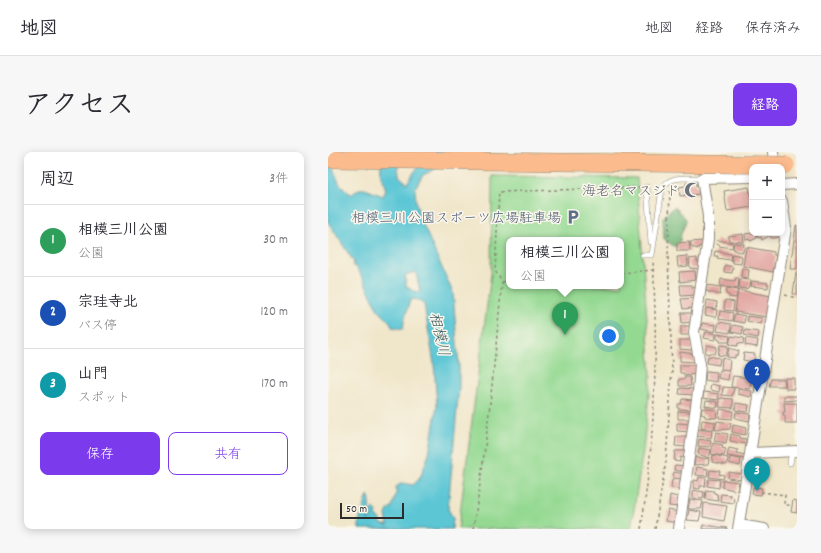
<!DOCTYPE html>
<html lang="ja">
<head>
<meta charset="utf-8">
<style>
  body { margin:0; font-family:Dekko,"Klee One",sans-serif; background:#f7f7f7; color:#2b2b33 }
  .controls { position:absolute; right:12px; top:12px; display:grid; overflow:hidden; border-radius:8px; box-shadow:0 2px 10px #0003 }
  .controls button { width:36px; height:36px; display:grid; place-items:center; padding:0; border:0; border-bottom:1px solid #e1e1e2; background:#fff; color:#2b2b33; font:20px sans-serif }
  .scale { position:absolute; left:12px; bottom:10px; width:64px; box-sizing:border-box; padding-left:4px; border:2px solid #2b2b2b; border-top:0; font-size:11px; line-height:14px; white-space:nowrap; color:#2b2b2b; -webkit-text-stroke:3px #fbf7ec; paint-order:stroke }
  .you { position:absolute; left:281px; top:184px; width:14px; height:14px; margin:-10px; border:3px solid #fff; border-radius:50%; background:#1a73e8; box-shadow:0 0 0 6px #1a73e833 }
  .badge { display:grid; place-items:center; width:26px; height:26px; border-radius:50%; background:#7c3aed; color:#fff; font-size:13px; font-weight:700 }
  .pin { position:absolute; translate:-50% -33px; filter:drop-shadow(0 1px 2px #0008) }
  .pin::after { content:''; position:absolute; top:21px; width:14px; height:12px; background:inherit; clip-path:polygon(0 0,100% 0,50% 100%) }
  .popup { position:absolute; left:178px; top:85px; width:118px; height:52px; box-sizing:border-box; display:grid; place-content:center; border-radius:8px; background:#fff; filter:drop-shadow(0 1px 3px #0005); font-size:13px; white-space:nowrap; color:#7c7c81 }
  .popup b { font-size:15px; color:#2b2b33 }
  .popup::after { content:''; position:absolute; left:50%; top:100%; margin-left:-8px; border:8px solid transparent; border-top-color:#fff }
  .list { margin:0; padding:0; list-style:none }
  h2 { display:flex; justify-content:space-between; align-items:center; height:52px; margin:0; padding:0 16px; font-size:17px }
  h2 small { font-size:13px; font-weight:400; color:#7c7c81 }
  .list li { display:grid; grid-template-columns:26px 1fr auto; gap:12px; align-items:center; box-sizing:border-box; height:72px; padding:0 16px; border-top:1px solid #e1e1e2 }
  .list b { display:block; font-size:15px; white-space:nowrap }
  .list p { margin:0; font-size:13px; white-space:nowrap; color:#7c7c81 }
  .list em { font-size:13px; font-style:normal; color:#7c7c81 }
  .actions { display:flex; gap:8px; padding:12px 16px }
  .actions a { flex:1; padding:9px 0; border:1px solid #7c3aed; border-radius:8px; text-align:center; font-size:14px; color:#7c3aed }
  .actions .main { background:#7c3aed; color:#fff }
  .map { position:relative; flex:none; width:469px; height:377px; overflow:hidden; border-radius:8px }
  header { display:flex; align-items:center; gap:24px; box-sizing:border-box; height:56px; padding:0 20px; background:#fff; border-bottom:1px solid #e1e1e2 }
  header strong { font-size:19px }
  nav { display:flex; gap:22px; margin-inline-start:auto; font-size:14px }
  .intro { display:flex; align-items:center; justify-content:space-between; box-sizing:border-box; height:96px; padding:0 24px }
  h1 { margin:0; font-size:28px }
  .button { padding:10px 18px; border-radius:8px; background:#7c3aed; color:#fff; font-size:14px; font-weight:700 }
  main { display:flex; gap:24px; padding:0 24px }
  aside { flex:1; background:#fff; border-radius:8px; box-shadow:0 2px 10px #0003 }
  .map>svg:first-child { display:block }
  .green { fill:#94d992; stroke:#60825e; fill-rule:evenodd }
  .forest { fill:#77b97c; stroke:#517254 }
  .water { fill:#5bc6d5; stroke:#437880; fill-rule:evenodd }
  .building { fill:#e2a5a0 }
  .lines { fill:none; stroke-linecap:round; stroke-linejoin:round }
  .lane-casing { stroke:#8e887a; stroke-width:6 }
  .street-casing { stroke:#8e887a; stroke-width:12 }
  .path { stroke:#8e887a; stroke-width:1.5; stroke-dasharray:3 3; stroke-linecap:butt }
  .lane { stroke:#fff; stroke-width:5 }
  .street { stroke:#fff; stroke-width:10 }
  .highway-bridge-casing { stroke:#8e887a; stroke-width:18; stroke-linecap:butt }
  .highway-bridge { stroke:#fbbb8d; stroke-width:17 }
  .labels { text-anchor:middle; stroke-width:3; stroke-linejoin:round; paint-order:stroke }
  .worship-label { font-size:14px; fill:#5b616d; stroke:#fbf7ec; text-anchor:end }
  .service-label { font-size:14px; fill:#4e5e75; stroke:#fbf7ec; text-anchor:end }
  .water-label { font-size:15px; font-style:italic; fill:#395a5e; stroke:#fbf7ec }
</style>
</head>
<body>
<header>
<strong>地図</strong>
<nav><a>地図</a><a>経路</a><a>保存済み</a></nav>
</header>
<div class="intro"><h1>アクセス</h1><a class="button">経路</a></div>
<main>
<aside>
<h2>周辺<small>3件</small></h2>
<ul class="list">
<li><span class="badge" style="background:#2e9e5b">1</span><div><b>相模三川公園</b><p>公園</p></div><em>30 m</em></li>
<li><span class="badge" style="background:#1a4fb4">2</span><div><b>宗珪寺北</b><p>バス停</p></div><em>120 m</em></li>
<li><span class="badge" style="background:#0f9aa8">3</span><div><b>山門</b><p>スポット</p></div><em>170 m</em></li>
</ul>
<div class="actions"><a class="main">保存</a><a>共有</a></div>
</aside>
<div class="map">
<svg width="469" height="377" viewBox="0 0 469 377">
  <rect width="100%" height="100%" fill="#fbf7ec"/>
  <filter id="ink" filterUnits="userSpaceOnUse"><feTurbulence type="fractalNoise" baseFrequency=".025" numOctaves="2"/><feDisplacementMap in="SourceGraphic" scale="8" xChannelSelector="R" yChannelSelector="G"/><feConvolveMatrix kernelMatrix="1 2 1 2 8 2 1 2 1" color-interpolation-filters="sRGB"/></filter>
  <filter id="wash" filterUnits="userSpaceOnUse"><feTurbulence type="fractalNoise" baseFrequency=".012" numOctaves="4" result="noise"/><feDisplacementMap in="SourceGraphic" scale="16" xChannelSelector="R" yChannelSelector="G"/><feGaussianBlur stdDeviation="0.9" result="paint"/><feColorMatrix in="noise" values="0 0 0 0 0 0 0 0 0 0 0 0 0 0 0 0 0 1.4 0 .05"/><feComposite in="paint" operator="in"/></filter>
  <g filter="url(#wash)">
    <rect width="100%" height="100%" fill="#f0e6ca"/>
    <path class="green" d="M164,24L309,26L323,224L315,298L303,377H130L163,122ZM181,88H293V134H181Z"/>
    <path class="forest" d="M347,55L358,67C358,74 352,80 352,89L347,95L336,87L335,66L343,57Z"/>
    <path class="water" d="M52,0L69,4L71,24L79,31L100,0H142L95,23L87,36L88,51L93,68L125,141L131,215V235L120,357L125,366L124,377H31V370L40,343L42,347L40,368L43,366L44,358L46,356L49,359L48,365L52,367L53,372L60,374L58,363L60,358L64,355L68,342V335L74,331L85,333L92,326L101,302L109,254L106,212L96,152L91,148L83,147C81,149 75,173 75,177L64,175L62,170L50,158L34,125L28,115L25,114L26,110L0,70V4L11,31L23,43L31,37H37L55,44L58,38L53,22ZM88,120L92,140L85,139L78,134L77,123Z"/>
    <g id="blocks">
      <g class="building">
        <path d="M358,31H368V34L371,33V42L352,44L351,35L358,34Z"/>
        <path d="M421,35L424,55L399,59L396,39Z"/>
        <path d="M468,73H469V117H462Z"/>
        <path d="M424,81H428L429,86L422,89L421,87L418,88L417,82Z"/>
        <path d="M429,81H440L441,84L434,88L433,85L430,86Z"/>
        <path d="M442,81H452L453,85L443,86Z"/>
        <path d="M415,82L416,90L401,89L400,84Z"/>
        <path d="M389,88L405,91L404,96L391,94L392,93L388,92Z"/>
        <path d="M375,89V94L370,95V97L363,95L362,90Z"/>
        <path d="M361,90L362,99H349V91Z"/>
        <path d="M406,91L416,92L415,100L407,99V97H405Z"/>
        <path d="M418,95L446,100V103H448L445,120L415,114Z"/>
        <path d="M387,99L403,102L402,108L389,106L390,104H386Z"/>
        <path d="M404,102L414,104L413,112L405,111V109L403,108Z"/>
        <path d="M359,104L360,114L350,115L349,105Z"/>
        <path d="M369,106V110H372V117L362,116L361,107Z"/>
        <path d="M397,113L405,115L404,121L396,120Z"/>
        <path d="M414,116L421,118L420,126L413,125Z"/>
        <path d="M367,119L368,128L352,130L351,120Z"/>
        <path d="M468,120L469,121V142H465Z"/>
        <path d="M408,126H411L410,137L392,134L393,127L407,129Z"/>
        <path d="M412,127L423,128L422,135H420L419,137L411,136Z"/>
        <path d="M424,129L440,131V136L423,134Z"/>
        <path d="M352,133H364V136L367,135L368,143L353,144Z"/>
        <path d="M379,133L393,135L392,143L378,139Z"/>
        <path d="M399,136L410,138L408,146L401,145V143L398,142Z"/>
        <path d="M410,138L443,144L440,165L407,160Z"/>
        <path d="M368,146L366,156L355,157L353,147Z"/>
        <path d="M379,148L389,150L388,157L378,156Z"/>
        <path d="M397,148L406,150L405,159L396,158Z"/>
        <path d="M378,156L389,158L388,165L377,163Z"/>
        <path d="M392,159L405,161L404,169L391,167Z"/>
        <path d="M353,161H364L365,170L354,171Z"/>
        <path d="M407,162L417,164L416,171L405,169Z"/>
        <path d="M419,164L434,166L433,172L419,169Z"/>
        <path d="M391,170L403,172L402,181L389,179Z"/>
        <path d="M374,171L388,173L387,180L373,177Z"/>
        <path d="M405,173L415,175L414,182L403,180Z"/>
        <path d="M353,174H362L363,183H353Z"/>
        <path d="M417,178L431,180L430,186L416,183Z"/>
        <path d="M378,180L388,182L387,188L376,186Z"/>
        <path d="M389,182L402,184L401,190H392V188L389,187Z"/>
        <path d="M403,184L416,186L415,192L410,191L409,194L401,193Z"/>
        <path d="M418,186L430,188L429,195L417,193Z"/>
        <path d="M352,188H364V198L352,197Z"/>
        <path d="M379,193L389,195L387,202L377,201Z"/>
        <path d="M392,193L400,194L398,204L390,203Z"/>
        <path d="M401,196L411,199L410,203H407V206L399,205Z"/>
        <path d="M352,200L367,202V210L352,209Z"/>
        <path d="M416,201L427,202L426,210L415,208Z"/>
        <path d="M380,204L392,206L391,213L379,211Z"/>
        <path d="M394,206L402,208L401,218L393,217Z"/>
        <path d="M352,213H368L367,222L356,224V221H352Z"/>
        <path d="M392,218L401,219L400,228L390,226Z"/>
        <path d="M378,219L389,220L388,230L377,228Z"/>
        <path d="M405,224L424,226L422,237L403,235Z"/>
        <path d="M357,225H362L363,234H351V227H357Z"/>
        <path d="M457,226H466V237H458Z"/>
        <path d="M443,227H456L457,234H441Z"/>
        <path d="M383,232L392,234L391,240L382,238Z"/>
        <path d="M395,235L406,236L404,244L394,243Z"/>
        <path d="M352,236L366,237V243L351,242Z"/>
        <path d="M410,237L424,239L423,245L410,242Z"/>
        <path d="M376,240L391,242L390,248L375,246Z"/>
        <path d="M456,244H469V248L456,249Z"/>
        <path d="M392,246L405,247V256L391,255Z"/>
        <path d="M354,247L365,248L364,258L350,257V252H353Z"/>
        <path d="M378,248L390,250L389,256L377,254Z"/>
        <path d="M408,251L421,253L420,260L407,258Z"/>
        <path d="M456,251H469V271H457V263H455V260H457Z"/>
        <path d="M374,256L388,258L389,265L387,266L377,265V263L373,262Z"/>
        <path d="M392,257L405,259L404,267L391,266Z"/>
        <path d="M350,259L363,260L362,267H350Z"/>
        <path d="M408,260L422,262L421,269L407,266Z"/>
        <path d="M374,268L387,270L386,278L373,276Z"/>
        <path d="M389,269L403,271L402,277L387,278Z"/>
        <path d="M349,271L362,272V280L349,279Z"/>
        <path d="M405,273L418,276L417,283L404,280Z"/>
        <path d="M370,277L384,279L383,286L369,284Z"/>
        <path d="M388,280L400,282L398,291L386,289Z"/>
        <path d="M403,282L412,284V286L418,287V292L402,289Z"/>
        <path d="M348,285H359L358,295L347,294Z"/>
        <path d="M371,287L383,289L382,295L370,294Z"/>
        <path d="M385,291L395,293L394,296L398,297L396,304L383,302Z"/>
        <path d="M371,296L383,298L381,306L370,302Z"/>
        <path d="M401,296L410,298L409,301L417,303V307L399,304Z"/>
        <path d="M347,299H358V306L352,305V310L346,309Z"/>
        <path d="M385,303L400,306L399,313L384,310Z"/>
        <path d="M367,305L381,307L380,312L366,313Z"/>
        <path d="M402,305L413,307L412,314L401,311Z"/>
        <path d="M347,313L357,314L356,320L346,318Z"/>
        <path d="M369,315L380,317L379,324L368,323Z"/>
        <path d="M382,318L392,319L391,322L396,323L395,327L381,325Z"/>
        <path d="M346,320L356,322L355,327L345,326Z"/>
        <path d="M401,320L414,322L413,328L400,326Z"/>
        <path d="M371,325L378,326L377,334H372V337L366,336V328L370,329Z"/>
        <path d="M381,327L392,328L391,336L379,334Z"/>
        <path d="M344,328L355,329L354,337L343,336Z"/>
        <path d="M395,328L411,330L409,339L394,335Z"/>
        <path d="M425,335L434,336L433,343L424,342Z"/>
        <path d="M365,338L376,340L375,347L365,346Z"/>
        <path d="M378,338L386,339V341L389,342L390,349L377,347Z"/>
        <path d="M393,342L403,343L402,345L406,346L405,351L392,349Z"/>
        <path d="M342,343L353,346L351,355L341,354Z"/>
        <path d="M362,347L375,349L373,357H360Z"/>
        <path d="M465,348L469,349V361L463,360Z"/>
        <path d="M376,351L399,354L396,369L375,365Z"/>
        <path d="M340,358L351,360L349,371L338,369Z"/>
        <path d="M361,358L373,360L371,369L359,368Z"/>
        <path d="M375,373L399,376V377H374Z"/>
      </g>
    </g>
  </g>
  <g filter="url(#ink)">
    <use href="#blocks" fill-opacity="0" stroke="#8e887a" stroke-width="1"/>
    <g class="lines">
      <g class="lane-casing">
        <g id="lane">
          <path d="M319,35L323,90"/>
          <path d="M315,103H324L334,37C341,22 360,27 374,26"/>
          <path d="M462,311L464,299"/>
        </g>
      </g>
      <g class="street-casing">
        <g id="street">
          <path d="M445,0L447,15"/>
          <path d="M454,33L469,32"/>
          <path d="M423,301L469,299"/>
          <path d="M411,373L436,377"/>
          <path d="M351,377L370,240L372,212L366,180L380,87V64L374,26L424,25"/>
          <path d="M410,377L458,76L454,49"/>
        </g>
      </g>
      <g class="path">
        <path d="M293,121L325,118"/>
        <path d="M174,130L181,129"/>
        <path d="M457,143L469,146"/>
        <path d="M433,340L457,343L456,352L464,354"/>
        <path d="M145,377C159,295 166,213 174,130L167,119L171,40L313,35"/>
        <path d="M313,377C327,285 330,202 325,109"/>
        <path d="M327,377L338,309L344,217L340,103L342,37"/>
      </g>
      <use href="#lane" class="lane"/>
      <use href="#street" class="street"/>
      <g class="highway-bridge-casing">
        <path id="highway-bridge" d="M0,7L458,13"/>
      </g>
      <use href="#highway-bridge" class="highway-bridge"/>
    </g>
  </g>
  <defs>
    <g id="mosque-bare" transform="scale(1.2)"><path d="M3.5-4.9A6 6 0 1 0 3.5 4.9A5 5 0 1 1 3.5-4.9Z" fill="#6b7280" stroke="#fbf7ec" stroke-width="2.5" paint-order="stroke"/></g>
    <g id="parking-bare" transform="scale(1.2)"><path d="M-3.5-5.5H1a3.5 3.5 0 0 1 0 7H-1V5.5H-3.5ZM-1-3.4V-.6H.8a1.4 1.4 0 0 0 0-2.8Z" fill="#5c6f8a" stroke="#fbf7ec" stroke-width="2.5" paint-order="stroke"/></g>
  </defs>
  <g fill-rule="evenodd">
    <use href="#mosque-bare" x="364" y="38"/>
    <use href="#parking-bare" x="245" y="65"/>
  </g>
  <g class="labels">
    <g class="worship-label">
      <text x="352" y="43">海老名マスジド</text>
    </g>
    <g class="service-label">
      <text x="233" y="70">相模三川公園スポーツ広場駐車場</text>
    </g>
    <g class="water-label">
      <text transform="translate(112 182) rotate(77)" y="5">相模川</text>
    </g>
  </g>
</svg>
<div class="controls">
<button>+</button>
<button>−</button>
</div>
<div class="scale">50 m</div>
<div class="you"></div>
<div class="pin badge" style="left:237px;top:183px;background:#2e9e5b">1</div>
<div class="popup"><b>相模三川公園</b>公園</div>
<div class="pin badge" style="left:429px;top:240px;background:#1a4fb4">2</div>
<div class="pin badge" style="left:429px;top:339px;background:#0f9aa8">3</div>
</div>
</main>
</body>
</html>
